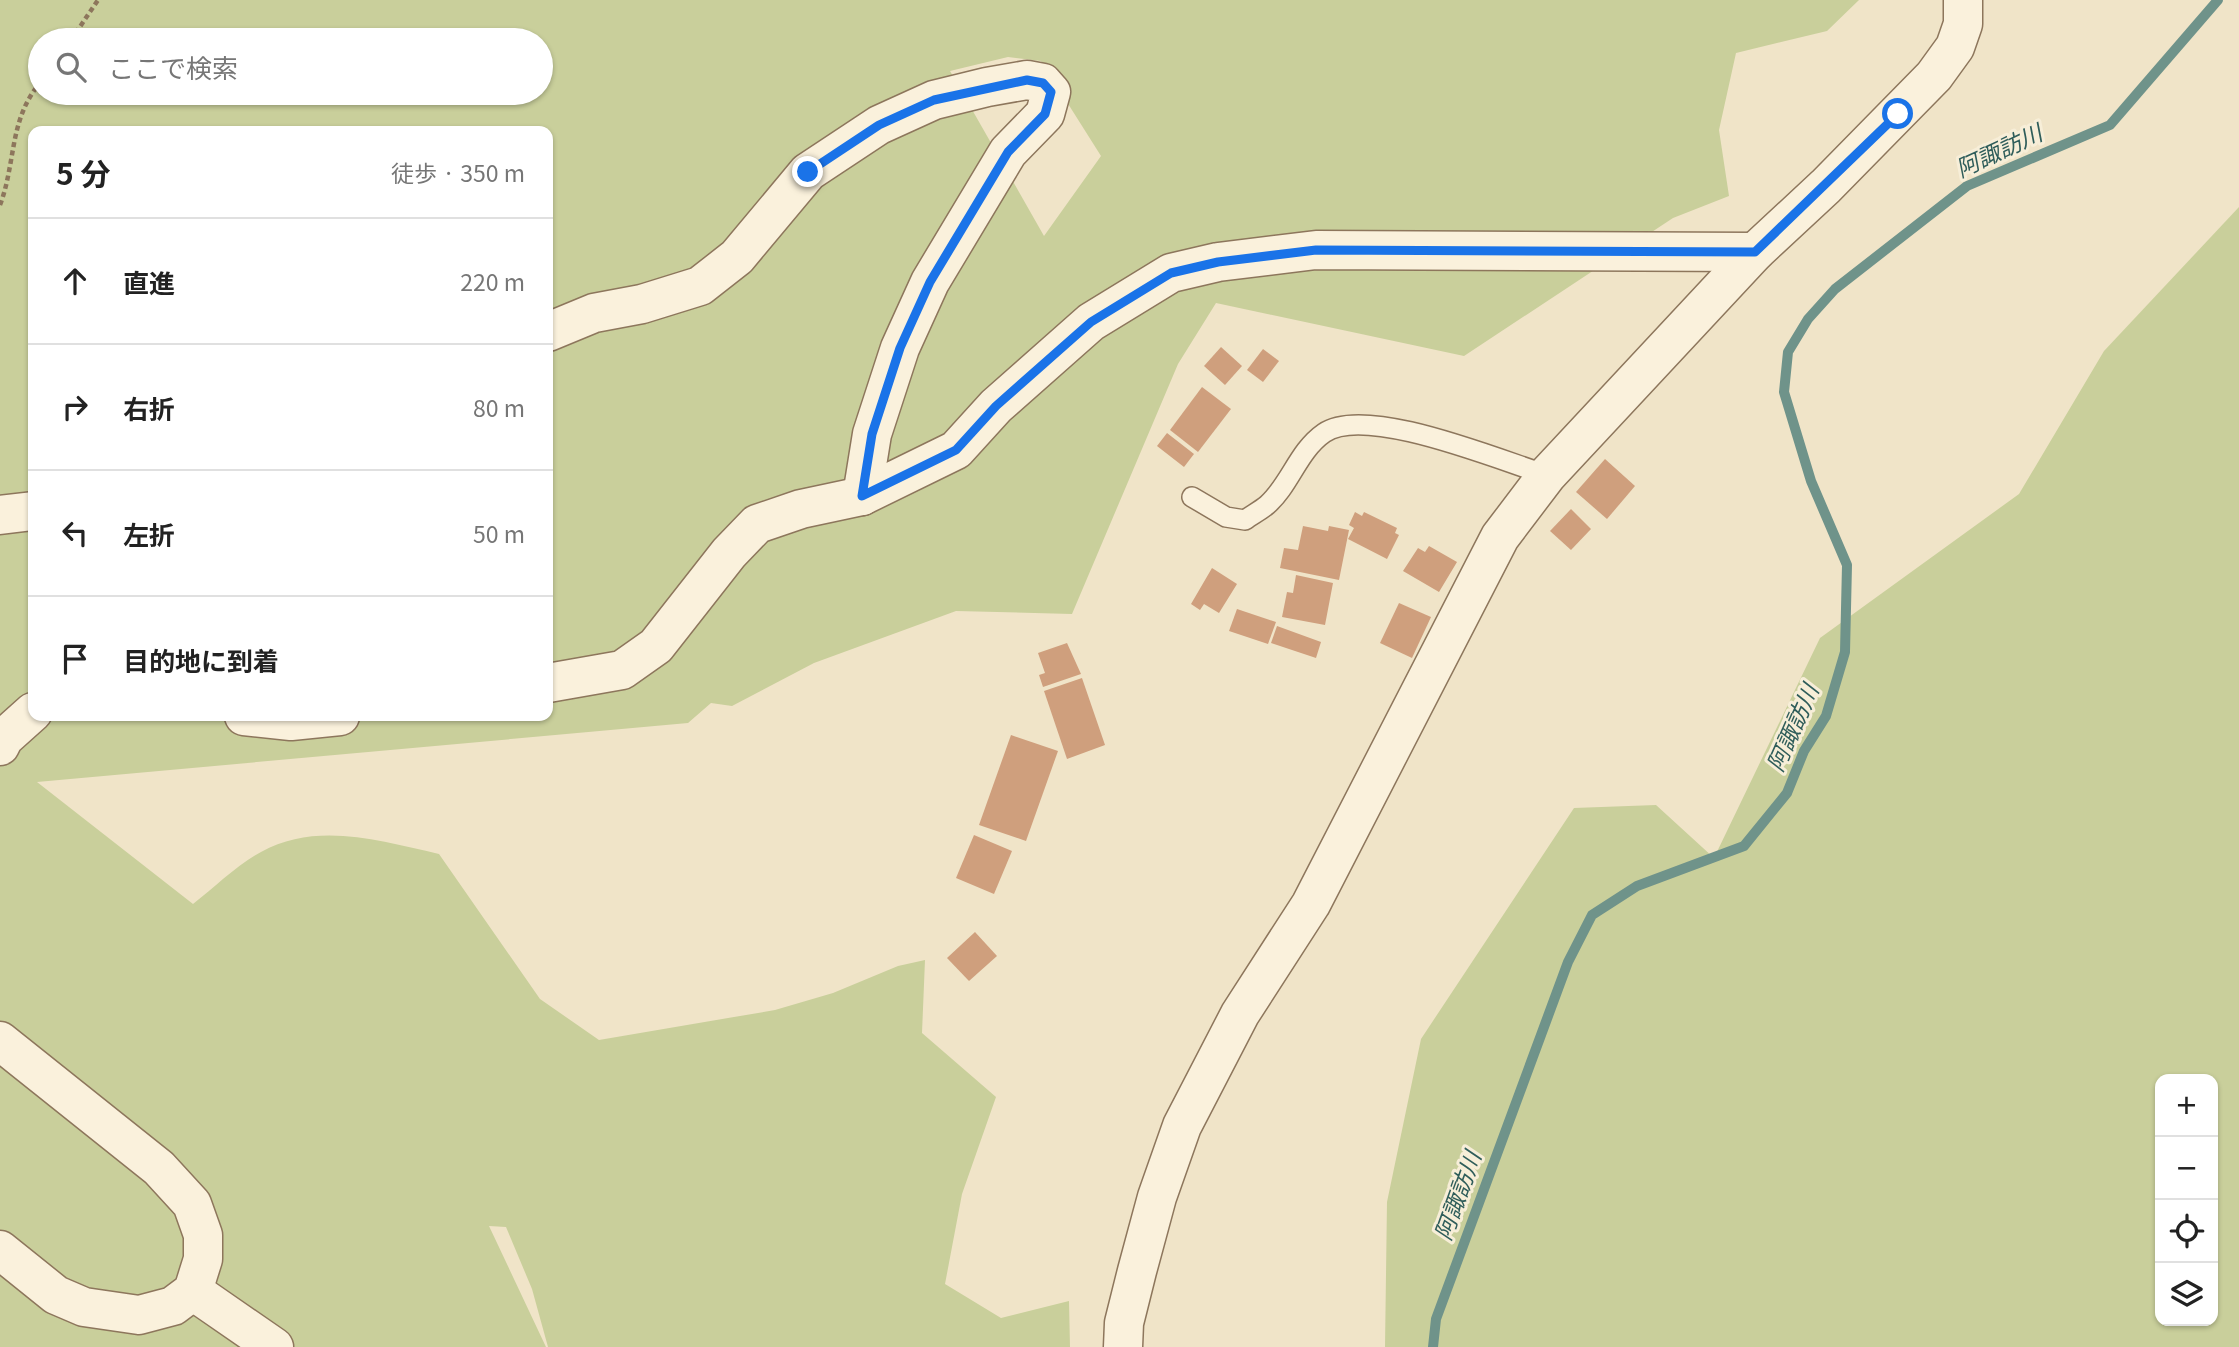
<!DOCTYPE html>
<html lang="ja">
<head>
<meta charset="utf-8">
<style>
  body { margin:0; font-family:Georgia,"Noto Sans JP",serif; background:#f6f6f6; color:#222 }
  .controls { position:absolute; right:21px; bottom:21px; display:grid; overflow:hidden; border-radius:14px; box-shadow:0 2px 5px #0004 }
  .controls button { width:63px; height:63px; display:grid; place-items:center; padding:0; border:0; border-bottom:2px solid #e0e0e0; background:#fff; color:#222; font:35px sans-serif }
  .stop { position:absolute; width:21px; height:21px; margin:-16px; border:5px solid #1a73e8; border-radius:50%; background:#fff }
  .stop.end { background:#1a73e8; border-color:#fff; box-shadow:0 2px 7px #0008 }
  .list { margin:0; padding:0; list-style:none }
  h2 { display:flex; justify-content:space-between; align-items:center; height:91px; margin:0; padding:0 28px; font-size:30px }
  h2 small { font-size:23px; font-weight:400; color:#767676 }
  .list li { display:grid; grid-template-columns:46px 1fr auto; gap:21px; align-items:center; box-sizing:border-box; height:126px; padding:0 28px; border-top:2px solid #e0e0e0 }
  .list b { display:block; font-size:26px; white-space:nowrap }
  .list em { font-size:23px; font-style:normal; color:#767676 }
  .icon { flex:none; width:38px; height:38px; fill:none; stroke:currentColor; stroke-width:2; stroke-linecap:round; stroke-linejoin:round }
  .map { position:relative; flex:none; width:2239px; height:1347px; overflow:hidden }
  .search { position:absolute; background:#fff; box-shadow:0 2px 5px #0004; left:28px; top:28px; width:525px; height:77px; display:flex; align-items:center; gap:18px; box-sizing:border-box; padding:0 24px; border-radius:38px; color:#767676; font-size:26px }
  .panel { position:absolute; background:#fff; box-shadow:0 2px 5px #0004; left:28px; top:126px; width:525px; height:595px; border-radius:14px }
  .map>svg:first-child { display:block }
  .green { fill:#c9cf9b; fill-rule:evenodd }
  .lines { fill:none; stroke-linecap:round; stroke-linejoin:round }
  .stream { stroke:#6f938a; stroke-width:10 }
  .building { fill:#cf9f7d }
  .lane-casing { stroke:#8d765c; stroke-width:22 }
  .street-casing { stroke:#8d765c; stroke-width:41 }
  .path { stroke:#8d765c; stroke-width:4.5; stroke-dasharray:5 3.5; stroke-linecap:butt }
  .lane { stroke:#faf1dc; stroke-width:19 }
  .street { stroke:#faf1dc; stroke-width:38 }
  .route { stroke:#1a73e8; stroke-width:9 }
  .labels { text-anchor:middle; stroke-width:6; stroke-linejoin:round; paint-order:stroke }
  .water-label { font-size:23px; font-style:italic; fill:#2f5d5a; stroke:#f7eed8 }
</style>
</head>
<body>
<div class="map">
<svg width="2239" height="1347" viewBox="0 0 2239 1347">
  <rect width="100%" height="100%" fill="#f0e4c8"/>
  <g class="green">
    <path d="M0,0H1859L1827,31L1736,53L1719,130L1729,196L1673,218L1464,356L1216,303L1178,364L1072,614L956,611L814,663L732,706L711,703L688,723L37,782L193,904C215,887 237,865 261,852C317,821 381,841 439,854L540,999L599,1040L775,1010L833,993L898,966L925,960L922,1033L996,1097L962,1194L945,1284L1001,1318L1069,1301L1070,1347H548L532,1289L506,1227L489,1226L546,1347H0ZM40,40H541V93H40ZM1008,57L1041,61L1101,156L1044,236L950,71ZM33,131H548V716H33Z"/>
    <path d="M2239,207V1347H1385L1387,1202L1421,1039L1574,808L1656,805L1714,858L1820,638L2019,494L2104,351ZM2160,1079H2213V1321H2160Z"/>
  </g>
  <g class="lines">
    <path class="stream" d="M1433,1347L1436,1319L1568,962L1592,915L1637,886L1744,846L1787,793L1804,751L1826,716L1845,652L1847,565L1811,481L1784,392L1788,352L1808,319L1835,289L1967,186L2110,125L2218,0"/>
  </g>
  <g class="building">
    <path d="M1221,347L1242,366L1225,385L1204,366Z"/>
    <path d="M1263,349L1279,361L1263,382L1247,370Z"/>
    <path d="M1202,387L1231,409L1198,452L1170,430Z"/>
    <path d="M1167,433L1194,454L1184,467L1157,446Z"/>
    <path d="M1605,459L1635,486L1607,519L1576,492Z"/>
    <path d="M1571,509L1591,529L1571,550L1550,531Z"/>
    <path d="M1355,512L1362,516L1364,512L1397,528L1395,533L1399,535L1387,559L1348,539L1354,528L1349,525Z"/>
    <path d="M1303,526L1328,531L1329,526L1349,530L1339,580L1280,568L1284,548L1298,550Z"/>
    <path d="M1429,546L1457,562L1439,592L1403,571L1418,548L1425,552Z"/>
    <path d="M1212,568L1237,584L1219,613L1204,604L1200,610L1191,604Z"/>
    <path d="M1296,575L1333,583L1325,625L1282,617L1287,592L1293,593Z"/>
    <path d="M1399,603L1431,617L1412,658L1380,643Z"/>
    <path d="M1237,609L1276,622L1268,644L1229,631Z"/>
    <path d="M1277,626L1321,642L1316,658L1271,643Z"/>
    <path d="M1067,643L1081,674L1043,687L1039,675L1045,673L1038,653Z"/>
    <path d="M1082,678L1105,745L1067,759L1044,691Z"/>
    <path d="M1011,735L1058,751L1026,841L979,825Z"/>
    <path d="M974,835L1012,851L994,894L956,878Z"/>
    <path d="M975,932L997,956L969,981L947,958Z"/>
  </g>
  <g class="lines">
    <g class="lane-casing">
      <path id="lane" d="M1192,497L1226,517L1245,520C1252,515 1261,510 1267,505C1290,485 1298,451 1324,433C1365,404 1499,460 1547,475"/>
    </g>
    <g class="street-casing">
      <g id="street">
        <path d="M548,332L594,313L642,304L700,286L737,257L808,172L879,125L934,100L987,87L1027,80L1043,83L1051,92L1045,114L1008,152L930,282L900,348L872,434L862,496"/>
        <path d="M0,515L33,511"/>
        <path d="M548,683L622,670L656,646L729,553L757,524L801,509L862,496L956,450L996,406L1091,322L1171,273L1218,262L1316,250L1755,252"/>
        <path d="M244,716L291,721L340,716"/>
        <path d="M0,746L4,738L33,712"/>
        <path d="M0,1041L159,1168L192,1204L203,1235V1259L193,1291L173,1306L139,1315L84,1307L56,1295L0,1250"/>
        <path d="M193,1291L274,1347"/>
        <path d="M1123,1347L1124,1323L1137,1271L1157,1197L1182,1126L1240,1014L1311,904L1500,537L1547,475L1755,252L1826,186L1934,76L1955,47L1963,24V0"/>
      </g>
    </g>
    <g class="path">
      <path d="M71,40L98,0"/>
      <path d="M0,205C16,163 9,119 40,83"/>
    </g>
    <use href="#lane" class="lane"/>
    <use href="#street" class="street"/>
  </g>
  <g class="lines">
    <path class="route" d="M808,172L879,125L934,100L1027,80L1043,83L1051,92L1045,114L1008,152L930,282L900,348L872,434L862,496L956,450L996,406L1091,322L1171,273L1218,262L1316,250L1755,252L1898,114"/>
  </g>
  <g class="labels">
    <g class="water-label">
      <text transform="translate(1999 151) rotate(-25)" y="8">阿諏訪川</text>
      <text transform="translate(1793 728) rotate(-66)" y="8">阿諏訪川</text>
      <text transform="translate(1458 1196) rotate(-70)" y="8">阿諏訪川</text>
    </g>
  </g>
</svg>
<div class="controls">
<button>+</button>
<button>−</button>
<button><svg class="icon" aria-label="locate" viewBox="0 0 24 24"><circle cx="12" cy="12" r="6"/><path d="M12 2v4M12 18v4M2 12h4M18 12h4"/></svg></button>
<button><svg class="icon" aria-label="layers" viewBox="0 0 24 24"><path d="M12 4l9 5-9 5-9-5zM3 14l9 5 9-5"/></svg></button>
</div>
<div class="stop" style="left:1898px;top:114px"></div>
<div class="stop end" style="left:808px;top:172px"></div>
<div class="search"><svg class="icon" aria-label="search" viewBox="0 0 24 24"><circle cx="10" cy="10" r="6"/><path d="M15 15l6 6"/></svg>ここで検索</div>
<section class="panel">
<h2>5 分<small>徒歩 · 350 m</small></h2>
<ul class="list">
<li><svg class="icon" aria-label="ahead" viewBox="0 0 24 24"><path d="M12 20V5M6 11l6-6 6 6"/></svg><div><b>直進</b></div><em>220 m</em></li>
<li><svg class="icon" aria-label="right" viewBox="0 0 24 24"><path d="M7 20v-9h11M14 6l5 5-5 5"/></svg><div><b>右折</b></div><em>80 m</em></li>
<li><svg class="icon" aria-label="left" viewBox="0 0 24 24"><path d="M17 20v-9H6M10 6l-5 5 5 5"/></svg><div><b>左折</b></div><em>50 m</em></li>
<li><svg class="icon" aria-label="arrive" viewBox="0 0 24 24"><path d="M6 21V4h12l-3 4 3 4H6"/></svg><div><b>目的地に到着</b></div></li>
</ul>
</section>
</div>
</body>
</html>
